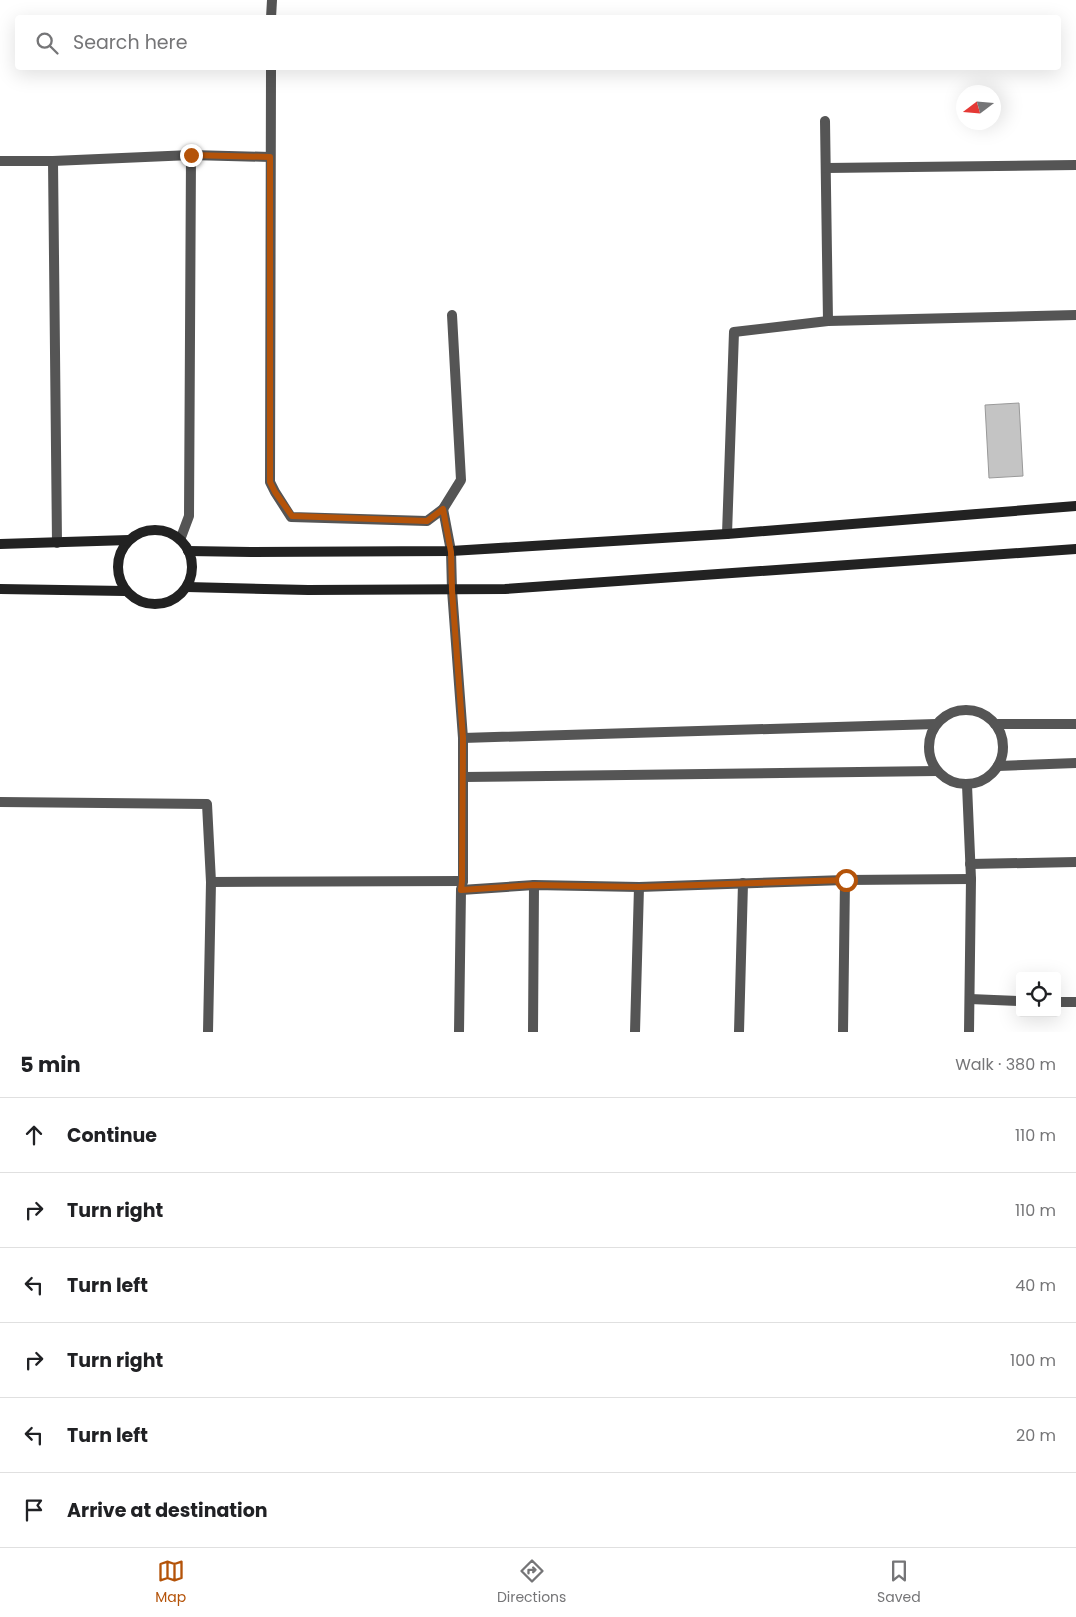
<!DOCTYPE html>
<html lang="en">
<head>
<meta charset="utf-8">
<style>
  body { margin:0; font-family:Poppins,sans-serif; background:#f2f2f2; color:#202124 }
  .controls { position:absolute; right:15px; bottom:15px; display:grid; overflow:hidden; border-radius:5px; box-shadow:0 5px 20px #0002 }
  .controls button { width:45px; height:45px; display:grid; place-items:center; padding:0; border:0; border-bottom:1px solid #e0e0e0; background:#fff; color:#202124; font:25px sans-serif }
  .compass { position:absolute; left:956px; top:85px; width:45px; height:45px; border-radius:50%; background:#fff; box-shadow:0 5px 20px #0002; rotate:254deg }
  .stop { position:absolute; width:15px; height:15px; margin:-11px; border:4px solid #b45309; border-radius:50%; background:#fff }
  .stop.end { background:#b45309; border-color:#fff; box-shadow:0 1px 5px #0008 }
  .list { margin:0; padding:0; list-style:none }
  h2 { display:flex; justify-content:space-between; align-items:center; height:65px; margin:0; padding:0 20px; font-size:21px }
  h2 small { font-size:16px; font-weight:400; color:#757577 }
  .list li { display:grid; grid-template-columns:32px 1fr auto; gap:15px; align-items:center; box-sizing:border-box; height:75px; padding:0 20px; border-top:1px solid #e0e0e0 }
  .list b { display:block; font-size:19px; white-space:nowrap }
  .list em { font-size:16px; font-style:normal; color:#757577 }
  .icon { flex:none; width:28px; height:28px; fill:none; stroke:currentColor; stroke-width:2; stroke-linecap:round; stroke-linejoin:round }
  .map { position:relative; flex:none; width:1076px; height:1032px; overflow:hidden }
  .search { position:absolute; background:#fff; box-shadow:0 5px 20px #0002; left:15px; right:15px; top:15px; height:55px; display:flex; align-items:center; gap:12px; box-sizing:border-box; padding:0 18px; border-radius:5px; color:#757577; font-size:19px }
  .sheet { height:515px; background:#fff }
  nav { display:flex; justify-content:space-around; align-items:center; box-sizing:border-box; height:70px; border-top:1px solid #e0e0e0; background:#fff; font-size:14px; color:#757577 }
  nav a { display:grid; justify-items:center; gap:2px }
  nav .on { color:#b45309 }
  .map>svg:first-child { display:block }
  .building { fill:#c4c4c4; stroke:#999 }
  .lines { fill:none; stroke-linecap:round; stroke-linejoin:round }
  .minor { stroke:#555; stroke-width:10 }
  .secondary { stroke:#222; stroke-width:10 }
  .route { stroke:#b45309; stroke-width:6 }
</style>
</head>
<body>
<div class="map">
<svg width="1076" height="1032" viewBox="0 0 1076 1032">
  <rect width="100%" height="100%" fill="#fff"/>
  <path class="building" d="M1019,403L1023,476L989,478L985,405Z"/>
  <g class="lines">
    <g class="minor">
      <path d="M271,18L272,0"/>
      <path d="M271,68L270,482L275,492L291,517L427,521L443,509L461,480L452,315"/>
      <path d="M825,121L828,321"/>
      <path d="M0,161H53L191,155L270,157"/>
      <path d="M53,161L57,543"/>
      <path d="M826,168L1076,165"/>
      <path d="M443,509L451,551L452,590L463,738V881L461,890L459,1032"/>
      <path d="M727,534L734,332L828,321L1076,315"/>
      <path d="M180,540L189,516L191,155"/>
      <circle cx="966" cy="747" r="37"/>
      <path d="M995,724H1076"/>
      <path d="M463,738L936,724"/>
      <path d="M998,766L1076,763"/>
      <path d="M464,777L937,771"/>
      <path d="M967,785L971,879L969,1032"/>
      <path d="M0,802L207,804L211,882L208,1032"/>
      <path d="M970,864L1076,862"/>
      <path d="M211,882L463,881"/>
      <path d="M461,890L534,885L639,887L845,880L971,879"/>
      <path d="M970,999L1020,1001"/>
      <path d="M1057,1002H1076"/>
      <path d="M533,1032L534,885"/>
      <path d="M635,1032L639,887"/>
      <path d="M739,1032L743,883"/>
      <path d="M843,1032L845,880"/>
    </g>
    <g class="secondary">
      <circle cx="155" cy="567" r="37"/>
      <path d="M0,544L129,540"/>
      <path d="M188,551L251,552L451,551L727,534L1076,506"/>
      <path d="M187,587L308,590L505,589L1076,549"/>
      <path d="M0,589L125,591"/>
    </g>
  </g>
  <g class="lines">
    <path class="route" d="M191,155L270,157V482L275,492L292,516L427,521L443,509L451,552L452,590L463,738L462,881L461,890L534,885L639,887L846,880"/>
  </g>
</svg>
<div class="controls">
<button><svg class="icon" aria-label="locate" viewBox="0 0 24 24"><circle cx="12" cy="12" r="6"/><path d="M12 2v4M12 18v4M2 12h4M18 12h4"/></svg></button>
</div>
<svg class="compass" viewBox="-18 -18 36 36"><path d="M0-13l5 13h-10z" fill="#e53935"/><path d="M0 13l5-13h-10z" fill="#757577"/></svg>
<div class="stop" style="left:846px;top:880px"></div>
<div class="stop end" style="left:191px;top:155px"></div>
<div class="search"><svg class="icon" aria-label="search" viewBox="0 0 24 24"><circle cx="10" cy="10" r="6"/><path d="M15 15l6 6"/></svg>Search here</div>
</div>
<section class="sheet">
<h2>5 min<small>Walk · 380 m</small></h2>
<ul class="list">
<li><svg class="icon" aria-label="ahead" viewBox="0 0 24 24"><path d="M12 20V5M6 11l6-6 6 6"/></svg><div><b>Continue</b></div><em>110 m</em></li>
<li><svg class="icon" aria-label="right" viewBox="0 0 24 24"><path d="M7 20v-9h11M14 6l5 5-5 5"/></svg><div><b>Turn right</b></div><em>110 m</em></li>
<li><svg class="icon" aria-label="left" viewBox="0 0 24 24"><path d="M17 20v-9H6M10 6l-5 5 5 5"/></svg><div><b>Turn left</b></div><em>40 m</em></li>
<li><svg class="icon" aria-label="right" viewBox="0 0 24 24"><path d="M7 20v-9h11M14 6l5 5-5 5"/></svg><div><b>Turn right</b></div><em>100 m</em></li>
<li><svg class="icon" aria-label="left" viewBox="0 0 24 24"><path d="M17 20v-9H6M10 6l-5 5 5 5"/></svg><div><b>Turn left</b></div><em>20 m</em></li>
<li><svg class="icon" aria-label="arrive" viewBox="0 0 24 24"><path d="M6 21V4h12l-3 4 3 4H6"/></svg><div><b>Arrive at destination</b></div></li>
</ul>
</section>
<nav>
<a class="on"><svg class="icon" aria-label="map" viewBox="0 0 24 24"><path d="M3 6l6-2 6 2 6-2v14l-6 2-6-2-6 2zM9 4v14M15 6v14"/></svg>Map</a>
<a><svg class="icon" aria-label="directions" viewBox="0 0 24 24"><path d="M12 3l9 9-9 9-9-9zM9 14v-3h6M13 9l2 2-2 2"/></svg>Directions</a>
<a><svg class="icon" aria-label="saved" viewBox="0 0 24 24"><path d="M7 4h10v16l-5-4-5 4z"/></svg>Saved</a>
</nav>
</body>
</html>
